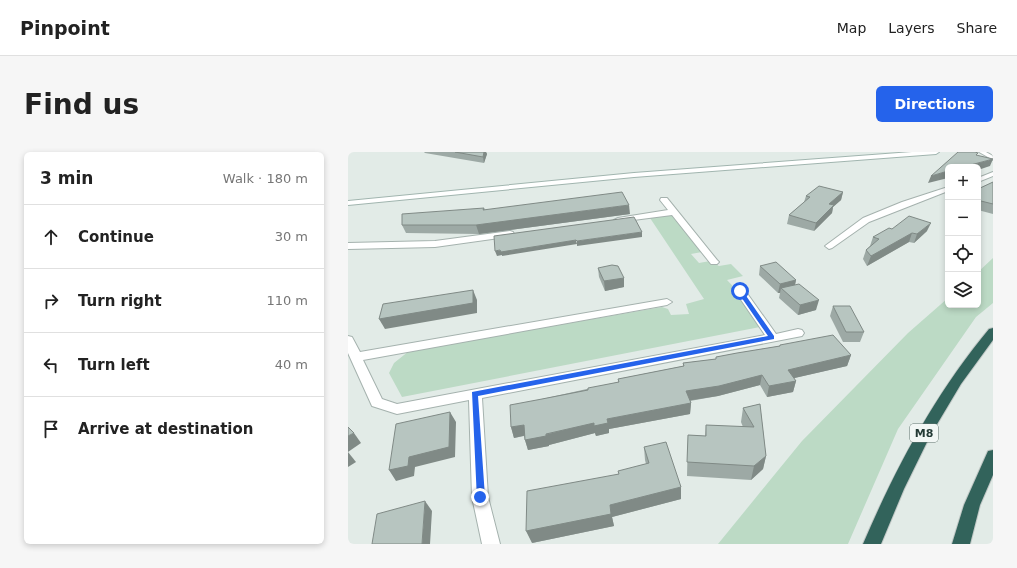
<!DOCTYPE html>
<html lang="en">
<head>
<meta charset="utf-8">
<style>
  body { margin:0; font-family:"DejaVu Sans",sans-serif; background:#f6f6f6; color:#222 }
  .controls { position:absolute; right:12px; top:12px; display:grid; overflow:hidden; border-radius:6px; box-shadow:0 2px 6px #0003 }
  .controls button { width:36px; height:36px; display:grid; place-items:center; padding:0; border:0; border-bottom:1px solid #e0e0e0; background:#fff; color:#222; font:20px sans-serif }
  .stop { position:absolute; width:12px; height:12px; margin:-9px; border:3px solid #2563eb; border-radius:50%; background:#fff }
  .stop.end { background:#2563eb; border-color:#fff; box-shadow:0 1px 4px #0008 }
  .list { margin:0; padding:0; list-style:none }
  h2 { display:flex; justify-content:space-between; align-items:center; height:52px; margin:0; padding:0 16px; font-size:17px }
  h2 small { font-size:13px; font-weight:400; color:#767676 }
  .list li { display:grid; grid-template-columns:26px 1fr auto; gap:12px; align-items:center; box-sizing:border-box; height:64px; padding:0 16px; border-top:1px solid #e0e0e0 }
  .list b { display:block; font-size:15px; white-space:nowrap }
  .list em { font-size:13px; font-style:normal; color:#767676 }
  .icon { flex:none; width:22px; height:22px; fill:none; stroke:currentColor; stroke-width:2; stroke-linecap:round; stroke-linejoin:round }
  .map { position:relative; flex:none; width:645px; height:392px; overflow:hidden; border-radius:6px }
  header { display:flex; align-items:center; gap:24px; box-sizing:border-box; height:56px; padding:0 20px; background:#fff; border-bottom:1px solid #e0e0e0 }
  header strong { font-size:19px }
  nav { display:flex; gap:22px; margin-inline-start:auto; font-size:14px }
  .intro { display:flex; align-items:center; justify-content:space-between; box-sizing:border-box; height:96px; padding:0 24px }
  h1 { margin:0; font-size:28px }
  .button { padding:10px 18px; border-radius:6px; background:#2563eb; color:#fff; font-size:14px; font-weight:700 }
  main { display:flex; gap:24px; padding:0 24px }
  aside { flex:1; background:#fff; border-radius:6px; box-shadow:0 2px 6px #0003 }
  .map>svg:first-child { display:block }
  .green { fill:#bcdac5 }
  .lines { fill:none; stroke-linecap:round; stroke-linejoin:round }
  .minor-casing { stroke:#a5b2ae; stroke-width:2 }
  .secondary-casing { stroke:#a1b5af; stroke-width:2 }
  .motorway-casing { stroke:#c1c8c6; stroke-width:2 }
  .minor { fill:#fff; fill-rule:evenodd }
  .secondary { fill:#fff; fill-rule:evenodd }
  .motorway { fill:#32635b; fill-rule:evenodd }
  .wall { fill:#9da9a5 }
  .shaded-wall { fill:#808a86 }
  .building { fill:#b7c5c0; stroke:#808a86 }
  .route { fill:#2563eb }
  .labels { text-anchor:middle; stroke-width:3; stroke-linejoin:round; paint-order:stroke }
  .shield { fill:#f2f7f5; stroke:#61736f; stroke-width:1 }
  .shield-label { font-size:11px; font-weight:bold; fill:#233a35 }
</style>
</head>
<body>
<header>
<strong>Pinpoint</strong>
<nav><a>Map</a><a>Layers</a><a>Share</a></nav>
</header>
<div class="intro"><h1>Find us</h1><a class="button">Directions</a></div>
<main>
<aside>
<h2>3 min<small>Walk · 180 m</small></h2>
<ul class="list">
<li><svg class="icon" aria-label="ahead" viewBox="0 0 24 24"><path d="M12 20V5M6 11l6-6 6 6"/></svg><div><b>Continue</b></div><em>30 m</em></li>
<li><svg class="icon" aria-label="right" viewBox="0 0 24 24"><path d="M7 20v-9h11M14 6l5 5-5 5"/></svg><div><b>Turn right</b></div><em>110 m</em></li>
<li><svg class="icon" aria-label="left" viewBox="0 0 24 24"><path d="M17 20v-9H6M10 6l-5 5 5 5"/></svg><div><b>Turn left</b></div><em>40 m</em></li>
<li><svg class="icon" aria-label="arrive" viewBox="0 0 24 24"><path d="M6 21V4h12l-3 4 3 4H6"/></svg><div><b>Arrive at destination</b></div></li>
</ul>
</aside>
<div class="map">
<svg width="645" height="392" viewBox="0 0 645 392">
  <rect width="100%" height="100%" fill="#e2ebe7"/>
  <g class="green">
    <path d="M325,63L354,100L343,102L351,111L362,109L371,114L383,112L395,124L379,128L416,167L412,175L54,245L41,221L46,211L61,199L314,155L320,157L323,163L341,162L338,152L356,147L302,66Z"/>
    <path d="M645,106V151L628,165L550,277L500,392H370L454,289L560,181L600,146V153H630V120Z"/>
  </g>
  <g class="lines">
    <g class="minor-casing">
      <g id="minor">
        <path d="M631,0H638L645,4V8Z"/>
        <path d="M645,20V24L630,30V26Z"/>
        <path d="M600,35V39L521,70L484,96L481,97L477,94L515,66L554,50Z"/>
        <path d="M313,46H319L369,108L371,110L369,112H363L324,63L270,70L266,68L270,66L320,58L312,48Z"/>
        <path d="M162,79L165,80L166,82L165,84L87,95L0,97V91L87,89Z"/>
        <path d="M392,136L396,137L428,182L450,177L454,178L456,181L454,184L134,246L140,345L152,392H134L124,345L121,248L49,262L24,254L0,201V184L4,185L12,200L319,147L324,150L319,153L15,208L34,247L49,252L417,183L387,139Z"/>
      </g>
    </g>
    <g class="secondary-casing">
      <path id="secondary" d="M564,0H591L588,2L286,25L0,53V49L286,21Z"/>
    </g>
    <g class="motorway-casing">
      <g id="motorway">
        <path d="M645,176V188L613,232L582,284L556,337L533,392H515C548,315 587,242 641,177Z"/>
        <path d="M645,298V323L632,353L622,392H604L616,353L640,299Z"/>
      </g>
    </g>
    <use href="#minor" class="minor"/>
    <use href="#secondary" class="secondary"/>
    <use href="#motorway" class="motorway"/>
  </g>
  <g class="wall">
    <path d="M76,0H138L139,2L136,11L77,1Z"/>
    <path d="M645,30V62L630,58V37Z"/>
    <path d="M495,40L493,48L485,55L484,61L466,79L439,72L441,63L456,50L458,44Z"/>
    <path d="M136,56L137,58L282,62L131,82L58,81L54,73Z"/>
    <path d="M544,77L579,79L566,91L561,90L519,114L515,107L518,98L522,94L525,85Z"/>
    <path d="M412,114L448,128L447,133L468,158L450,163L431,146L432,141H430L411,123Z"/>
    <path d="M250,116L276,126V135L257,139L251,125Z"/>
    <path d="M485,154L516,180L512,190H495L482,164Z"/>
    <path d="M432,193L503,203L499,214L446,226L448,229L445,240L419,245L412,233L370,244L342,249L343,251L342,262L261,277V281L248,284L247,281L201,293V294L180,298L177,288L176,284L166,286L163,275L194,247L270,230V227L335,214V211L368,207V205L431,194Z"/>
    <path d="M412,252L418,304L415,317L403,328L339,324L340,283L357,284L358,273L395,275L393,270L395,256Z"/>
    <path d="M296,295L333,335V347L264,365L266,374L184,391L270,322L298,312L297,308Z"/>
  </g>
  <g class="shaded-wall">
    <path d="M136,0H138L139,2L136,11L135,5Z"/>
    <path d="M645,7L642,14L630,18V15H615Z"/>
    <path d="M600,19V26L580,31L583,24Z"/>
    <path d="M495,40L493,48L485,55L484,61L466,79L468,71L481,52Z"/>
    <path d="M281,53L282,62L131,82L128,73Z"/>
    <path d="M583,71L579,79L566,91L569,82Z"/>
    <path d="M294,80V85L229,94V89Z"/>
    <path d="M564,81L561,90L519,114L523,104Z"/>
    <path d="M228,88L229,92L154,104V103L149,104L147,99Z"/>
    <path d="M276,126V135L257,139L256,129Z"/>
    <path d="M448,128L446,137L433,136L432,141H430L432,132Z"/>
    <path d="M125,138L129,148V161L37,177L31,167Z"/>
    <path d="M471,148L468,158L450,163L452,153Z"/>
    <path d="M503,203L499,214L438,228L440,218Z"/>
    <path d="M414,223L412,233L370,244L338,249V239Z"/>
    <path d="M448,229L445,240L419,245L421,234Z"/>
    <path d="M343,251L342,262L261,277V281L248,284L247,281L201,293V294L180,298L177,288L259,267Z"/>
    <path d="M102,260L108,270L107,305L67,315L66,324L48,329L41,318Z"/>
    <path d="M176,273L179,283L166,286L163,275Z"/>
    <path d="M6,281L13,291L0,300V284Z"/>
    <path d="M0,300L8,310L0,315Z"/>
    <path d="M418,304L415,317L403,328L406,314Z"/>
    <path d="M333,335V347L264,365L266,374L184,391L178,379L262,353Z"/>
    <path d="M77,349L84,359L82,392H74Z"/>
  </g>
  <g class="building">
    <path d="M107,0H136L135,5Z"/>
    <path d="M610,0H627L630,1L628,3L645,7L615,15H600V19L583,24Z"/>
    <path d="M645,30V52L633,49L630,52V37Z"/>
    <path d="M471,34L495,40L481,52L486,53L468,71L441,63L462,45L458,44Z"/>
    <path d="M274,40L281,53L128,73H54V62L136,56L135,58Z"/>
    <path d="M561,64L583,71L569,82L564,81L523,104L518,98L531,87L525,85L541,76L544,77Z"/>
    <path d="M286,65L294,80L229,89L228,88L153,100L152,98L147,99L146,84Z"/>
    <path d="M428,110L448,128L432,132L412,114Z"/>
    <path d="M264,113L270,114L276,126L256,129L250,116Z"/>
    <path d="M451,132L471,148L452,153L433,136Z"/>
    <path d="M125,138V151L31,167L35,152Z"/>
    <path d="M485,154H502L516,180H498Z"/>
    <path d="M485,183L503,203L440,218L448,229L421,234L414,223L371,234L338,239L343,251L259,267L260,271L246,274V271L198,282V284L177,288L176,273L163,275L162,253L194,247L240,238V236L271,230L270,227L336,214L335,211L368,207V205L389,201L432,194V193Z"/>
    <path d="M412,252L418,304L406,314L339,310L340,283L358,284V273L406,275L395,256Z"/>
    <path d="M102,260L101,295L61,305L60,314L41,318L48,272Z"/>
    <path d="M0,275L6,281L0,284Z"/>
    <path d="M318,290L333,335L262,353L263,362L178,379L179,339L271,322L270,319L301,311L296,295Z"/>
    <path d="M77,349L74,392H24L29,362Z"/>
  </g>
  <path class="route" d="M390,138H394L426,184V187L130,244L137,345L135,348H129L124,240L420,184L389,139Z"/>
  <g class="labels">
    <rect class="shield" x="562" y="272" width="28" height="18" rx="3"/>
    <g class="shield-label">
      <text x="576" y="285">M8</text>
    </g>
  </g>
</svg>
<div class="controls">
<button>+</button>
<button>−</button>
<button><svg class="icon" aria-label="locate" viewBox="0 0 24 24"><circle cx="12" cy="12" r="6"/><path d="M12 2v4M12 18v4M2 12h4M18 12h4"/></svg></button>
<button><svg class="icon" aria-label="layers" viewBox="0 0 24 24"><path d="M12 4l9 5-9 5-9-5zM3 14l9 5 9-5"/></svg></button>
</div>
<div class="stop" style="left:392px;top:139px"></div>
<div class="stop end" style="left:132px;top:345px"></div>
</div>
</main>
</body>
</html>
